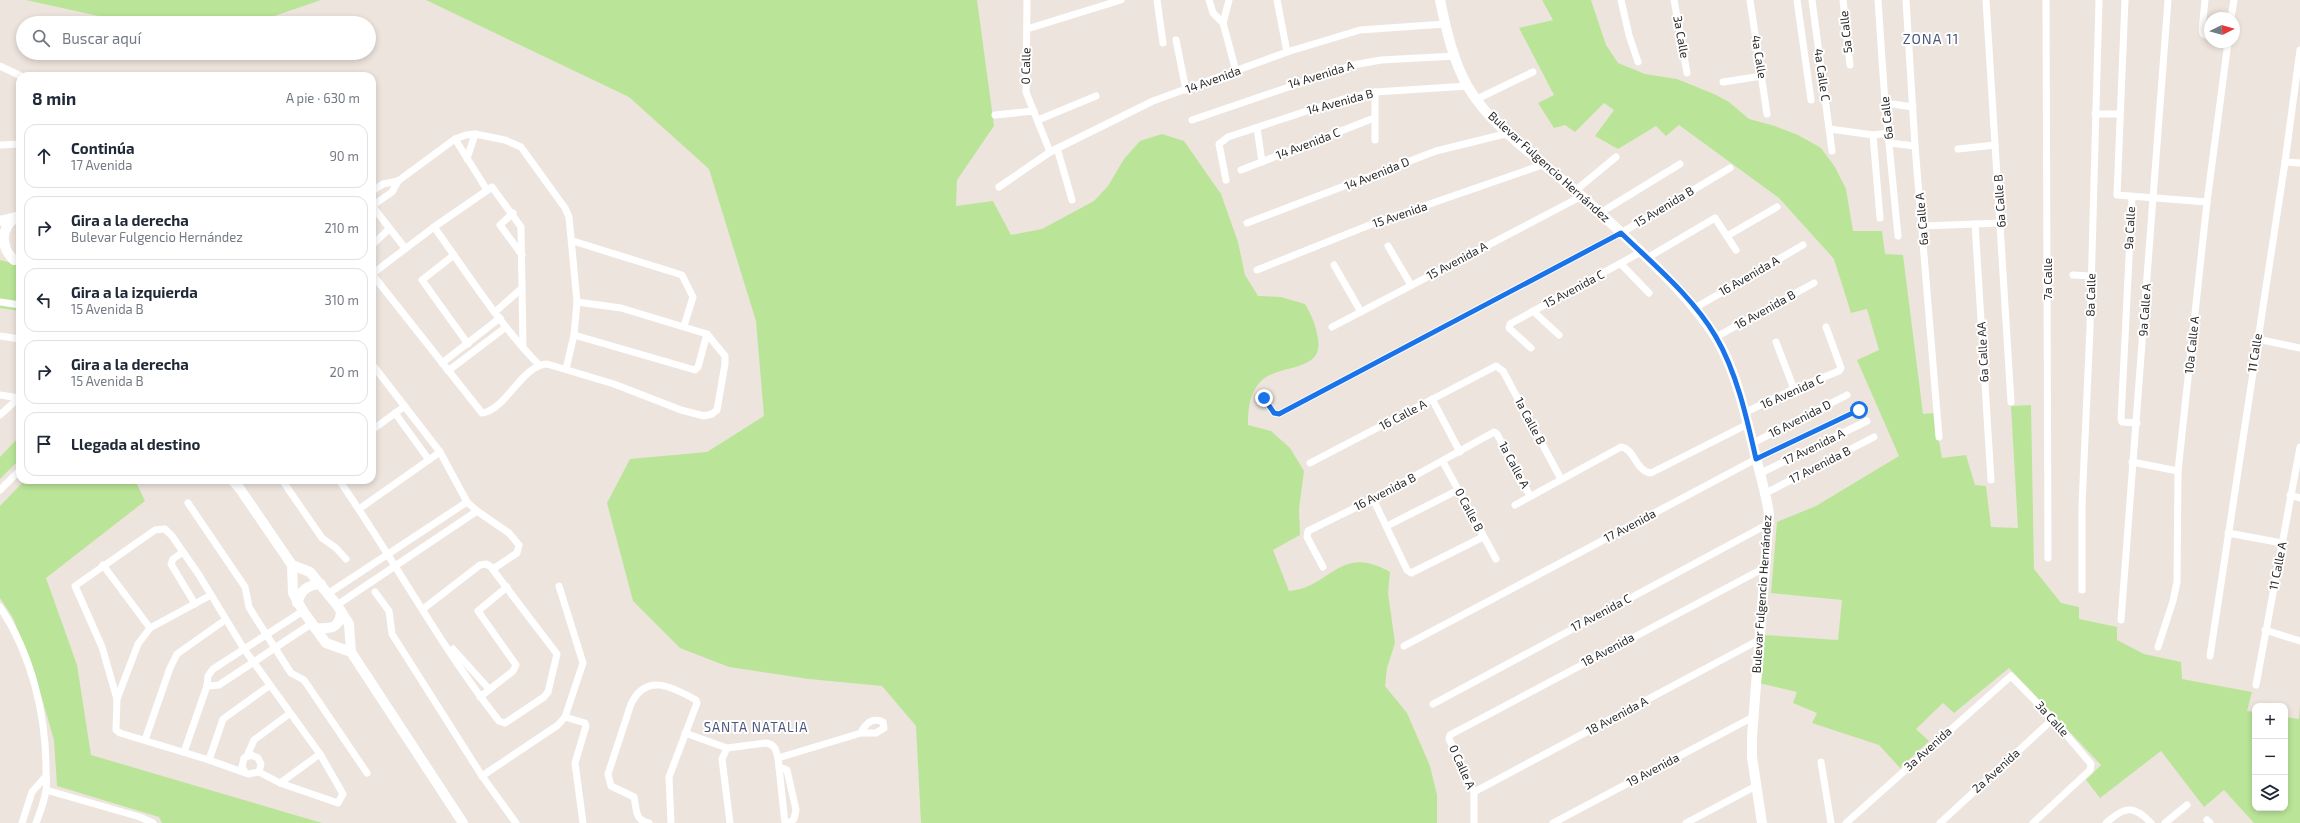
<!DOCTYPE html>
<html lang="es">
<head>
<meta charset="utf-8">
<style>
  body { margin:0; font-family:"Exo 2",sans-serif; background:#f6f6f7; color:#1f2937 }
  .controls { position:absolute; right:12px; bottom:12px; display:grid; overflow:hidden; border-radius:8px; box-shadow:0 2px 6px #0003 }
  .controls button { width:36px; height:36px; display:grid; place-items:center; padding:0; border:0; border-bottom:1px solid #e0e1e3; background:#fff; color:#1f2937; font:20px sans-serif }
  .compass { position:absolute; left:2204px; top:12px; width:36px; height:36px; border-radius:50%; background:#fff; box-shadow:0 2px 6px #0003; rotate:85deg }
  .stop { position:absolute; width:12px; height:12px; margin:-9px; border:3px solid #1a73e8; border-radius:50%; background:#fff }
  .stop.end { background:#1a73e8; border-color:#fff; box-shadow:0 1px 4px #0008 }
  .list { margin:0; padding:0; list-style:none }
  h2 { display:flex; justify-content:space-between; align-items:center; height:52px; margin:0; padding:0 16px; font-size:17px }
  h2 small { font-size:13px; font-weight:400; color:#747a83 }
  .list li { display:grid; grid-template-columns:26px 1fr auto; gap:12px; align-items:center; box-sizing:border-box; height:64px; margin:0 8px 8px; padding:0 8px; border:1px solid #e0e1e3; border-radius:12px }
  .list b { display:block; font-size:15px; white-space:nowrap }
  .list p { margin:0; font-size:13px; white-space:nowrap; color:#747a83 }
  .list em { font-size:13px; font-style:normal; color:#747a83 }
  .icon { flex:none; width:22px; height:22px; fill:none; stroke:currentColor; stroke-width:2; stroke-linecap:round; stroke-linejoin:round }
  .map { position:relative; flex:none; width:2300px; height:823px; overflow:hidden }
  .search { position:absolute; background:#fff; box-shadow:0 2px 6px #0003; left:16px; top:16px; width:360px; height:44px; display:flex; align-items:center; gap:10px; box-sizing:border-box; padding:0 14px; border-radius:22px; color:#747a83; font-size:15px }
  .panel { position:absolute; background:#fff; box-shadow:0 2px 6px #0003; left:16px; top:72px; width:360px; height:412px; border-radius:12px }
  .map>svg:first-child { display:block }
  .green { fill:#bae598 }
  .lines { fill:none; stroke-linecap:round; stroke-linejoin:round }
  .street { stroke:#fff; stroke-width:7 }
  .secondary { stroke:#fff; stroke-width:10 }
  .route { stroke:#1a73e8; stroke-width:5 }
  .labels { text-anchor:middle; stroke-width:4; stroke-linejoin:round; paint-order:stroke }
  .street-label { font-size:12px; fill:#2b2b2b; stroke:#fff }
  .neighbourhood-label { font-size:13px; letter-spacing:1px; fill:#4a587d; stroke:#fff }
  .quarter-label { font-size:14px; letter-spacing:1px; fill:#4a587d; stroke:#fff }
</style>
</head>
<body>
<div class="map">
<svg width="2300" height="823" viewBox="0 0 2300 823">
  <rect width="100%" height="100%" fill="#ede4dd"/>
  <g class="green">
    <path d="M26,0H321L254,23H130Z"/>
    <path d="M426,0H977L994,126L957,180L956,206L993,201L1011,235L1042,229L1094,201L1108,186L1124,159L1140,141L1162,134L1184,141L1221,194L1238,242L1245,275L1258,296L1281,297L1305,304C1312,316 1316,325 1318,339C1324,373 1278,363 1260,382C1249,394 1248,410 1248,425L1271,431L1290,448L1304,471L1299,509L1300,535L1273,550L1289,591C1331,588 1339,543 1390,572L1388,593L1395,643L1387,668L1385,686L1407,713L1430,766L1437,795V823H921L916,726L882,686L809,679L729,667L680,648L633,601L607,503L630,459L707,452L764,416L756,321L709,169L629,97Z"/>
    <path d="M1542,0H1591L1606,45L1618,63L1645,74L1677,79L1714,94L1729,102L1749,119L1775,126L1798,135L1821,148L1835,167L1846,189L1853,231H1882L1885,254L1903,255L1923,414L1934,413L1942,458L1966,455L1975,485L1986,486L1991,527L2018,528L2011,406L2031,405L2034,569L2061,603L2079,607V619L2117,627V640L2144,654L2181,662L2182,679L2252,692L2247,711L2255,712V808H2285V717L2299,719L2300,705V823H2254L2224,790L2204,807L2161,751L2100,798L2086,780L2101,765L2009,668L1954,713L1943,703L1916,729L1929,741L1900,768L1879,745L1812,723L1817,713L1793,703L1797,692L1759,683L1765,635L1838,640L1842,600L1771,593L1777,522L1816,506L1899,456L1857,360L1879,350L1867,309L1851,313L1834,259L1779,198L1679,125L1666,136L1656,126L1618,149L1595,136L1614,110L1604,103L1575,132L1565,125L1554,128L1538,103L1554,95L1519,28L1553,20Z"/>
    <path d="M0,260L20,265V311L0,308Z"/>
    <path d="M20,436V459L0,479V457Z"/>
    <path d="M25,480H135L145,501L46,578L77,665L91,755L322,823H162L159,817L57,786L54,740L34,671L13,618L0,598V506Z"/>
  </g>
  <g class="lines">
    <g class="street">
      <path d="M1027,0L1026,92L1050,152"/>
      <path d="M1157,0L1163,43"/>
      <path d="M1209,0L1213,13L1223,23"/>
      <path d="M1229,0L1223,23L1236,71"/>
      <path d="M1277,0L1287,52"/>
      <path d="M1621,0L1629,35L1638,62"/>
      <path d="M1674,0L1687,73"/>
      <path d="M1750,0L1767,114"/>
      <path d="M1797,0L1811,100"/>
      <path d="M1812,0L1832,151"/>
      <path d="M1843,0L1850,65"/>
      <path d="M1878,0L1885,103L1898,236"/>
      <path d="M1906,0L1915,146L1939,437"/>
      <path d="M1986,0L2011,402"/>
      <path d="M2046,0L2048,558"/>
      <path d="M2125,0L2117,195L2207,202"/>
      <path d="M2205,0L2202,30L2203,34L2210,37"/>
      <path d="M2231,18L2234,0"/>
      <path d="M1027,29L1121,0"/>
      <path d="M1176,40L1186,90"/>
      <path d="M0,66L21,76"/>
      <path d="M1723,82L1762,76"/>
      <path d="M1477,99L1533,72"/>
      <path d="M1885,103L1913,107"/>
      <path d="M2095,114H2119"/>
      <path d="M995,115L1034,111"/>
      <path d="M1038,120L1096,96"/>
      <path d="M1192,120L1353,65L1381,60L1456,56"/>
      <path d="M1257,128L1262,162"/>
      <path d="M1830,129L1873,135L1889,133"/>
      <path d="M1873,135L1880,218"/>
      <path d="M455,139L487,190"/>
      <path d="M1375,140V92"/>
      <path d="M1890,143L1915,146"/>
      <path d="M0,145L20,144"/>
      <path d="M1057,148L1072,200"/>
      <path d="M1958,149L1995,145"/>
      <path d="M467,159L475,134"/>
      <path d="M2285,162L2300,163"/>
      <path d="M1241,170L1374,118"/>
      <path d="M1226,180L1219,144L1228,137L1340,100L1375,92L1468,86"/>
      <path d="M999,187L1050,152L1153,101L1287,52L1360,30L1445,24"/>
      <path d="M1576,190L1616,157"/>
      <path d="M372,191L383,184L398,181L455,139L466,135L475,134L505,140L521,147L565,208L569,217L577,302"/>
      <path d="M2132,197L2121,419L2122,422L2137,423"/>
      <path d="M372,206L392,192L398,181"/>
      <path d="M373,207L405,248"/>
      <path d="M513,213L500,225L522,255"/>
      <path d="M1600,213L1680,164"/>
      <path d="M1247,223L1436,151L1509,133"/>
      <path d="M1975,224L1991,480"/>
      <path d="M1923,226L2001,223"/>
      <path d="M1727,236L1777,207"/>
      <path d="M573,241L682,275L693,297L684,326"/>
      <path d="M372,245L389,229"/>
      <path d="M1388,246L1411,285"/>
      <path d="M454,255L422,280L468,344"/>
      <path d="M1647,258L1715,218L1736,250"/>
      <path d="M1621,264L1649,293"/>
      <path d="M1334,265L1361,312"/>
      <path d="M1257,270L1372,224L1545,164"/>
      <path d="M372,274L482,413C506,410 522,365 547,364L614,384L681,410L704,416L712,414L717,410L725,364V356L707,334L621,308L577,302L574,335L566,369"/>
      <path d="M372,274L434,227"/>
      <path d="M2073,275L2091,276"/>
      <path d="M0,302L20,305"/>
      <path d="M1695,308L1803,245"/>
      <path d="M1533,311L1559,335"/>
      <path d="M495,312L522,288"/>
      <path d="M1332,327L1582,196"/>
      <path d="M574,335L695,370L698,367L707,334"/>
      <path d="M0,336L20,339"/>
      <path d="M1716,337L1814,283"/>
      <path d="M2257,339L2300,348"/>
      <path d="M1776,342L1794,389"/>
      <path d="M523,348L521,227L492,187L434,227C468,274 499,324 539,365"/>
      <path d="M1531,348L1509,328L1510,324L1641,252"/>
      <path d="M442,363L500,318"/>
      <path d="M372,364L440,452L467,502L477,511L509,533L519,545L517,553L493,569"/>
      <path d="M448,371L506,327"/>
      <path d="M0,395L19,398"/>
      <path d="M1264,398L1274,413L1279,414L1621,233L1730,168"/>
      <path d="M1432,399L1460,452"/>
      <path d="M395,413L429,460"/>
      <path d="M1744,413L1794,389L1839,371L1841,368L1826,327"/>
      <path d="M0,415L20,397"/>
      <path d="M372,430L405,406"/>
      <path d="M1753,443L1847,395"/>
      <path d="M1443,462L1496,559"/>
      <path d="M2132,462L2178,471"/>
      <path d="M1310,463L1496,366L1503,371L1561,479"/>
      <path d="M1761,473L1867,421"/>
      <path d="M282,480L322,538L336,548L346,559"/>
      <path d="M339,480C394,559 440,646 499,721L505,723L544,697L548,692L557,654L490,566L486,564L480,565L423,609"/>
      <path d="M0,490L20,470"/>
      <path d="M1766,493L1874,437"/>
      <path d="M2290,495L2300,498"/>
      <path d="M1373,499L1407,570L1411,573L1483,537"/>
      <path d="M188,503L245,587L249,607L255,617L291,673L304,680L367,773"/>
      <path d="M1515,505L1621,447C1635,449 1636,472 1651,473L1748,424"/>
      <path d="M359,509L440,452"/>
      <path d="M1387,526L1458,490"/>
      <path d="M2228,533L2282,543"/>
      <path d="M183,552L173,559L171,564L195,604"/>
      <path d="M103,565L150,628"/>
      <path d="M1323,567L1307,537L1308,531L1373,499L1494,432L1497,434L1530,496"/>
      <path d="M2082,590V505L2090,328L2099,0"/>
      <path d="M375,592L389,611L392,634L482,776L516,823"/>
      <path d="M329,593L467,502"/>
      <path d="M337,605L477,511"/>
      <path d="M0,607C31,653 46,714 46,769C46,776 47,784 46,791C44,801 40,813 36,823"/>
      <path d="M2121,620L2168,0"/>
      <path d="M2265,630L2300,641"/>
      <path d="M1404,646L1756,459L1859,410"/>
      <path d="M2158,647L2173,601L2177,582L2178,471L2207,202L2228,42"/>
      <path d="M453,649L489,689"/>
      <path d="M2210,656L2285,162L2300,50"/>
      <path d="M2256,685L2300,447"/>
      <path d="M207,686L219,685L311,624"/>
      <path d="M480,697L513,671L516,665L478,611L507,587"/>
      <path d="M117,699L138,644L150,628L211,595"/>
      <path d="M1433,704L1770,523"/>
      <path d="M565,717L585,723L586,726L575,763L583,823"/>
      <path d="M685,733L727,748"/>
      <path d="M145,740L170,668L177,654L225,620"/>
      <path d="M184,752L207,686L208,676L213,669L303,611"/>
      <path d="M247,756L254,740L289,714"/>
      <path d="M778,758L861,733H876L884,728L883,722C872,717 865,724 861,733"/>
      <path d="M209,760L223,719L269,686"/>
      <path d="M1821,762L1831,823"/>
      <path d="M779,767L787,770L796,810L794,819L789,823"/>
      <path d="M245,772L242,767L244,758L251,755L258,758L261,764L259,772L248,774L209,760L120,733L116,730L117,699L102,647L75,586L155,530L165,529L172,536L199,575L244,649L320,754L343,794L338,803L280,783L259,772"/>
      <path d="M482,776L558,725L565,717L583,663L559,586"/>
      <path d="M280,783L320,754"/>
      <path d="M46,790L140,817L153,823"/>
      <path d="M1474,792L1759,640"/>
      <path d="M2207,820L2210,823"/>
      <path d="M22,823L32,792L46,776"/>
      <path d="M649,823C634,820 637,809 634,797L611,786L608,774L631,704C646,673 671,686 696,700L697,703L669,777L671,823"/>
      <path d="M730,823L722,759L727,748L766,743C775,744 776,750 778,758L785,823"/>
      <path d="M1474,823V792L1449,739L1450,735L1766,567"/>
      <path d="M1553,823L1753,717"/>
      <path d="M1686,823L1756,786"/>
      <path d="M1846,823L2011,676L2053,719L2091,764L2090,770L2033,823"/>
      <path d="M1940,823L2053,719"/>
      <path d="M2106,823C2124,807 2133,804 2151,823"/>
      <path d="M2165,823L2187,805"/>
    </g>
    <g class="secondary">
      <path d="M1440,0C1446,29 1453,61 1468,87C1490,125 1537,158 1570,186C1593,205 1614,226 1635,246C1664,274 1693,302 1715,336C1737,371 1746,418 1756,458C1761,477 1766,494 1769,514L1752,737V757L1762,823"/>
      <path d="M0,221L16,217"/>
      <path d="M14,260C0,247 0,227 17,217"/>
      <path d="M232,480L240,489L292,565L293,593L303,611L326,643L351,652"/>
      <path d="M292,565L310,572L337,605L349,624L351,652L463,823"/>
      <path d="M297,603C301,590 307,585 321,584"/>
      <path d="M315,628C330,629 340,629 341,611"/>
    </g>
  </g>
  <g class="lines">
    <path class="route" d="M1264,398L1274,413L1279,414L1621,233C1654,265 1693,297 1716,337C1737,373 1747,419 1756,459L1859,410"/>
  </g>
  <g class="labels">
    <g class="street-label">
      <text transform="translate(1846 32) rotate(-96)" y="4">5a Calle</text>
      <text transform="translate(1681 37) rotate(80)" y="4">3a Calle</text>
      <text transform="translate(1759 57) rotate(81)" y="4">4a Calle</text>
      <text transform="translate(1026 66) rotate(-89)" y="4">0 Calle</text>
      <text transform="translate(1321 75) rotate(-17)" y="4">14 Avenida A</text>
      <text transform="translate(1822 75) rotate(82)" y="4">4a Calle C</text>
      <text transform="translate(1213 80) rotate(-20)" y="4">14 Avenida</text>
      <text transform="translate(1340 102) rotate(-15)" y="4">14 Avenida B</text>
      <text transform="translate(1887 118) rotate(-96)" y="4">6a Calle</text>
      <text transform="translate(1308 144) rotate(-21)" y="4">14 Avenida C</text>
      <text transform="translate(1549 167) rotate(42)" y="4">Bulevar Fulgencio Hernández</text>
      <text transform="translate(1377 174) rotate(-22)" y="4">14 Avenida D</text>
      <text transform="translate(2000 201) rotate(-94)" y="4">6a Calle B</text>
      <text transform="translate(1664 207) rotate(-31)" y="4">15 Avenida B</text>
      <text transform="translate(1400 215) rotate(-19)" y="4">15 Avenida</text>
      <text transform="translate(1922 219) rotate(-95)" y="4">6a Calle A</text>
      <text transform="translate(2130 228) rotate(-87)" y="4">9a Calle</text>
      <text transform="translate(1457 261) rotate(-28)" y="4">15 Avenida A</text>
      <text transform="translate(1749 276) rotate(-30)" y="4">16 Avenida A</text>
      <text transform="translate(2048 279) rotate(-90)" y="4">7a Calle</text>
      <text transform="translate(1574 289) rotate(-28)" y="4">15 Avenida C</text>
      <text transform="translate(2091 295) rotate(-89)" y="4">8a Calle</text>
      <text transform="translate(1765 310) rotate(-29)" y="4">16 Avenida B</text>
      <text transform="translate(2145 310) rotate(-86)" y="4">9a Calle A</text>
      <text transform="translate(2192 345) rotate(-84)" y="4">10a Calle A</text>
      <text transform="translate(1983 352) rotate(-93)" y="4">6a Calle AA</text>
      <text transform="translate(2255 353) rotate(-81)" y="4">11 Calle</text>
      <text transform="translate(1792 392) rotate(-24)" y="4">16 Avenida C</text>
      <text transform="translate(1403 415) rotate(-28)" y="4">16 Calle A</text>
      <text transform="translate(1800 419) rotate(-27)" y="4">16 Avenida D</text>
      <text transform="translate(1530 421) rotate(62)" y="4">1a Calle B</text>
      <text transform="translate(1814 447) rotate(-26)" y="4">17 Avenida A</text>
      <text transform="translate(1514 465) rotate(62)" y="4">1a Calle A</text>
      <text transform="translate(1820 465) rotate(-27)" y="4">17 Avenida B</text>
      <text transform="translate(1385 492) rotate(-27)" y="4">16 Avenida B</text>
      <text transform="translate(1469 510) rotate(62)" y="4">0 Calle B</text>
      <text transform="translate(1630 526) rotate(-28)" y="4">17 Avenida</text>
      <text transform="translate(2278 566) rotate(-79)" y="4">11 Calle A</text>
      <text transform="translate(1762 594) rotate(-86)" y="4">Bulevar Fulgencio Hernández</text>
      <text transform="translate(1601 613) rotate(-28)" y="4">17 Avenida C</text>
      <text transform="translate(1608 650) rotate(-28)" y="4">18 Avenida</text>
      <text transform="translate(1617 716) rotate(-28)" y="4">18 Avenida A</text>
      <text transform="translate(2052 719) rotate(48)" y="4">3a Calle</text>
      <text transform="translate(1928 749) rotate(-42)" y="4">3a Avenida</text>
      <text transform="translate(1462 767) rotate(66)" y="4">0 Calle A</text>
      <text transform="translate(1653 770) rotate(-28)" y="4">19 Avenida</text>
      <text transform="translate(1996 771) rotate(-42)" y="4">2a Avenida</text>
    </g>
    <g class="neighbourhood-label">
      <text x="756" y="732">SANTA NATALIA</text>
    </g>
    <g class="quarter-label">
      <text x="1931" y="44">ZONA 11</text>
    </g>
  </g>
</svg>
<div class="controls">
<button>+</button>
<button>−</button>
<button><svg class="icon" aria-label="layers" viewBox="0 0 24 24"><path d="M12 4l9 5-9 5-9-5zM3 14l9 5 9-5"/></svg></button>
</div>
<svg class="compass" viewBox="-18 -18 36 36"><path d="M0-13l5 13h-10z" fill="#e53935"/><path d="M0 13l5-13h-10z" fill="#747a83"/></svg>
<div class="stop" style="left:1859px;top:410px"></div>
<div class="stop end" style="left:1264px;top:398px"></div>
<div class="search"><svg class="icon" aria-label="search" viewBox="0 0 24 24"><circle cx="10" cy="10" r="6"/><path d="M15 15l6 6"/></svg>Buscar aquí</div>
<section class="panel">
<h2>8 min<small>A pie · 630 m</small></h2>
<ul class="list">
<li><svg class="icon" aria-label="ahead" viewBox="0 0 24 24"><path d="M12 20V5M6 11l6-6 6 6"/></svg><div><b>Continúa</b><p>17 Avenida</p></div><em>90 m</em></li>
<li><svg class="icon" aria-label="right" viewBox="0 0 24 24"><path d="M7 20v-9h11M14 6l5 5-5 5"/></svg><div><b>Gira a la derecha</b><p>Bulevar Fulgencio Hernández</p></div><em>210 m</em></li>
<li><svg class="icon" aria-label="left" viewBox="0 0 24 24"><path d="M17 20v-9H6M10 6l-5 5 5 5"/></svg><div><b>Gira a la izquierda</b><p>15 Avenida B</p></div><em>310 m</em></li>
<li><svg class="icon" aria-label="right" viewBox="0 0 24 24"><path d="M7 20v-9h11M14 6l5 5-5 5"/></svg><div><b>Gira a la derecha</b><p>15 Avenida B</p></div><em>20 m</em></li>
<li><svg class="icon" aria-label="arrive" viewBox="0 0 24 24"><path d="M6 21V4h12l-3 4 3 4H6"/></svg><div><b>Llegada al destino</b></div></li>
</ul>
</section>
</div>
</body>
</html>
